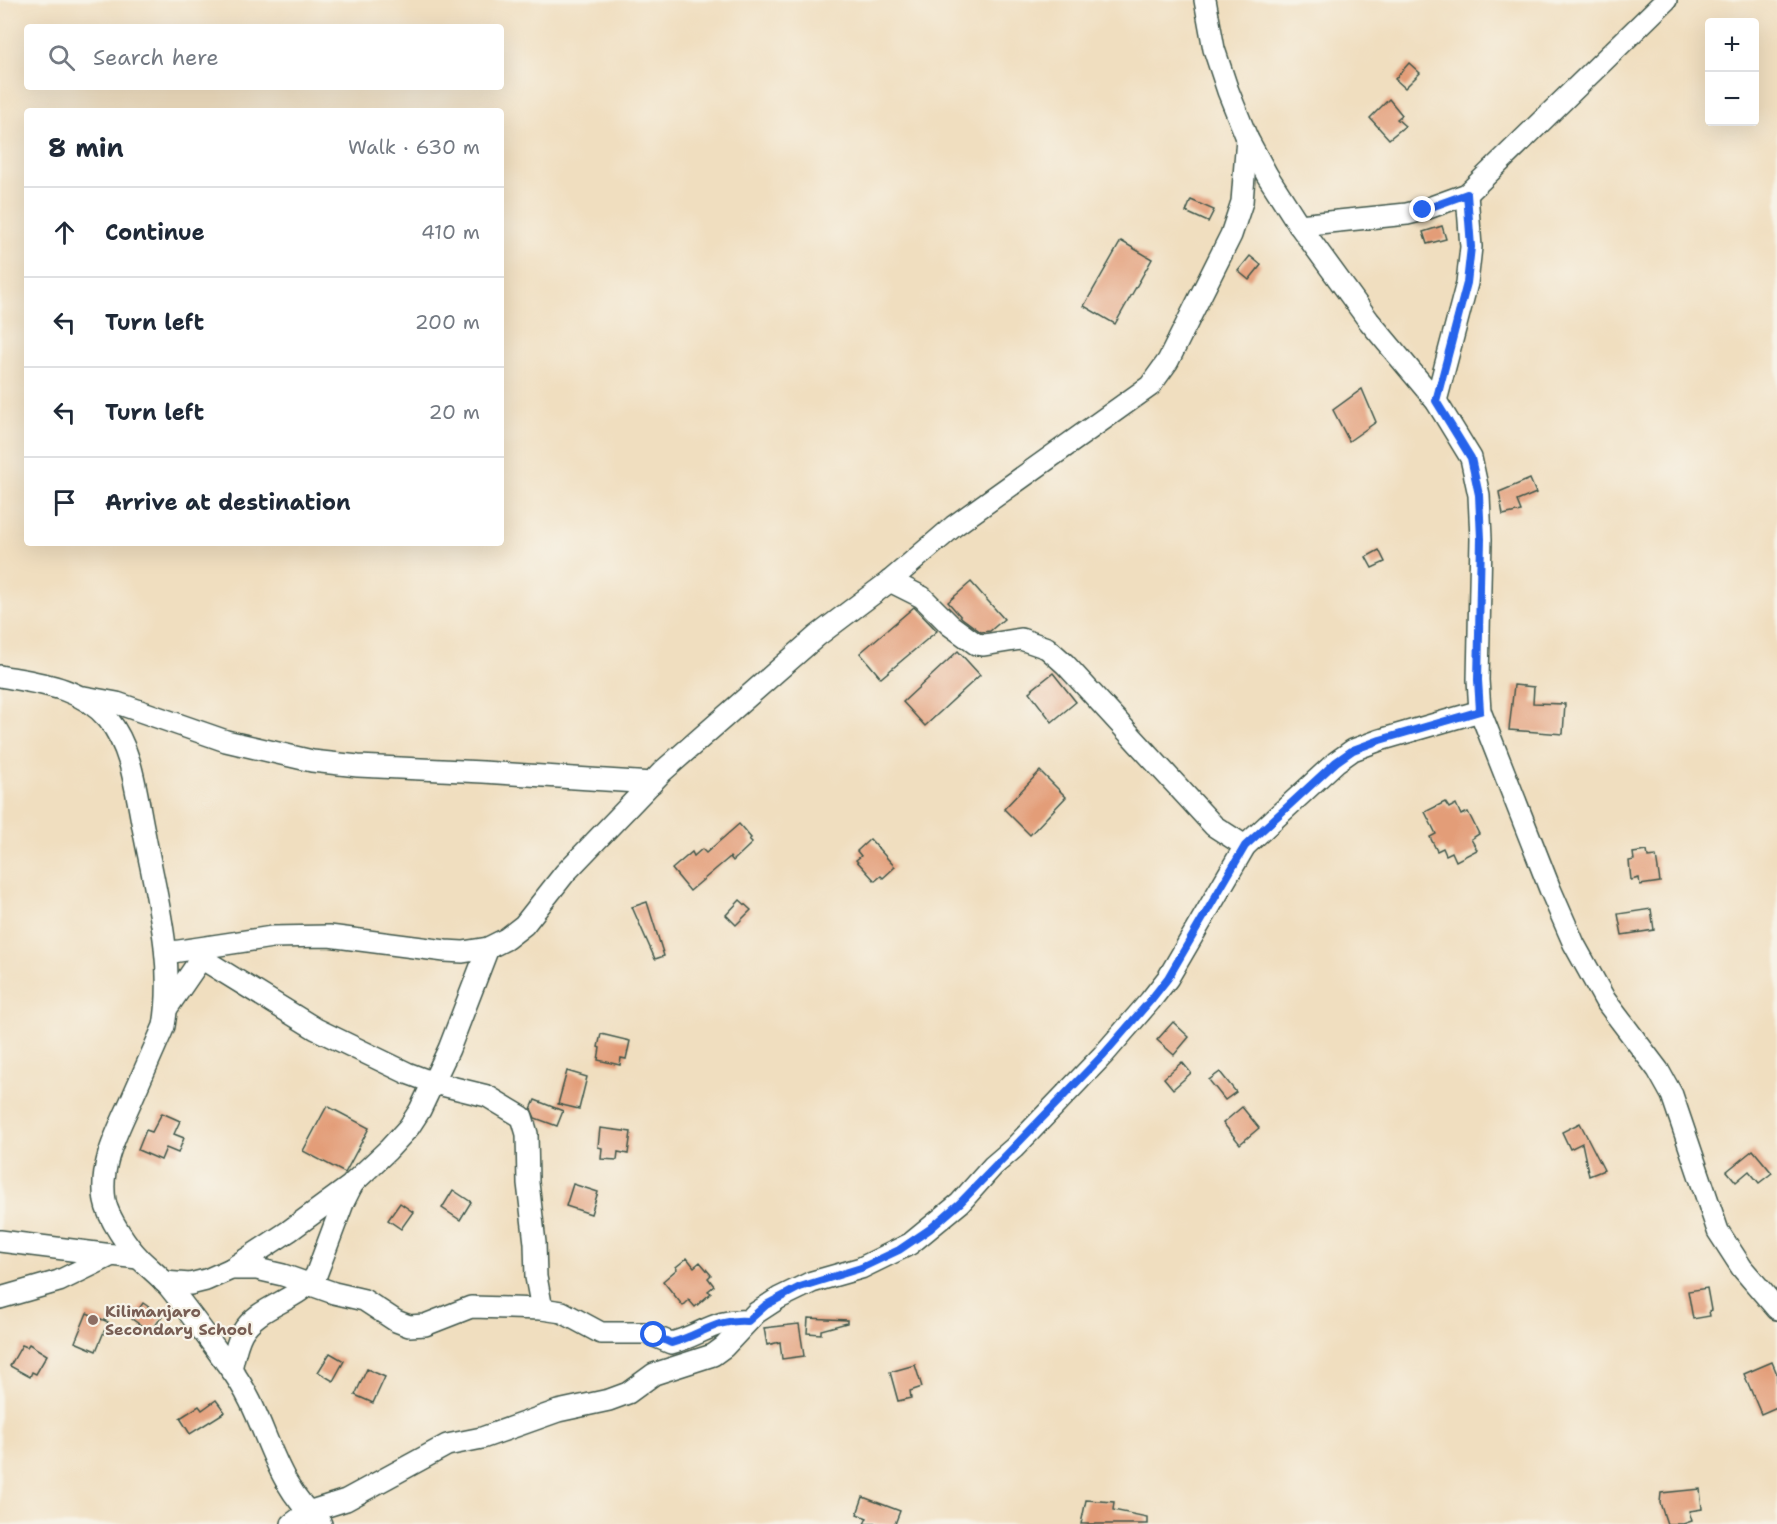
<!DOCTYPE html>
<html lang="en">
<head>
<meta charset="utf-8">
<style>
  body { margin:0; font-family:"Shantell Sans",sans-serif; background:#f6f6f7; color:#1f2937 }
  .controls { position:absolute; right:18px; top:18px; display:grid; overflow:hidden; border-radius:6px; box-shadow:0 6px 24px #0002 }
  .controls button { width:54px; height:54px; display:grid; place-items:center; padding:0; border:0; border-bottom:2px solid #e0e1e3; background:#fff; color:#1f2937; font:30px sans-serif }
  .stop { position:absolute; width:18px; height:18px; margin:-14px; border:4px solid #2563eb; border-radius:50%; background:#fff }
  .stop.end { background:#2563eb; border-color:#fff; box-shadow:0 2px 6px #0008 }
  .list { margin:0; padding:0; list-style:none }
  h2 { display:flex; justify-content:space-between; align-items:center; height:78px; margin:0; padding:0 24px; font-size:26px }
  h2 small { font-size:20px; font-weight:400; color:#747a83 }
  .list li { display:grid; grid-template-columns:39px 1fr auto; gap:18px; align-items:center; box-sizing:border-box; height:90px; padding:0 24px; border-top:2px solid #e0e1e3 }
  .list b { display:block; font-size:22px; white-space:nowrap }
  .list em { font-size:20px; font-style:normal; color:#747a83 }
  .icon { flex:none; width:33px; height:33px; fill:none; stroke:currentColor; stroke-width:2; stroke-linecap:round; stroke-linejoin:round }
  .map { position:relative; flex:none; width:1777px; height:1524px; overflow:hidden }
  .search { position:absolute; background:#fff; box-shadow:0 6px 24px #0002; left:24px; top:24px; width:480px; height:66px; display:flex; align-items:center; gap:15px; box-sizing:border-box; padding:0 21px; border-radius:6px; color:#747a83; font-size:22px }
  .panel { position:absolute; background:#fff; box-shadow:0 6px 24px #0002; left:24px; top:108px; width:480px; height:438px; border-radius:6px }
  .map>svg:first-child { display:block }
  .building { fill:#e39d78 }
  .lines { fill:none; stroke-linecap:round; stroke-linejoin:round }
  .minor-casing { stroke:#3e5549; stroke-width:24 }
  .minor { stroke:#fff; stroke-width:21 }
  .route { stroke:#2563eb; stroke-width:8 }
  .education-dot { fill:#8d6e63; stroke:#f7f3e8; stroke-width:2 }
  .labels { text-anchor:middle; stroke-width:4.5; stroke-linejoin:round; paint-order:stroke }
  .education-label { font-size:16px; font-weight:bold; fill:#785e54; stroke:#f7f3e8; text-anchor:start }
</style>
</head>
<body>
<div class="map">
<svg width="1777" height="1524" viewBox="0 0 1777 1524">
  <rect width="100%" height="100%" fill="#f7f3e8"/>
  <filter id="ink" filterUnits="userSpaceOnUse"><feTurbulence type="fractalNoise" baseFrequency=".0167" numOctaves="2"/><feDisplacementMap in="SourceGraphic" scale="12" xChannelSelector="R" yChannelSelector="G"/><feConvolveMatrix kernelMatrix="1 2 1 2 8 2 1 2 1" color-interpolation-filters="sRGB"/></filter>
  <filter id="wash" filterUnits="userSpaceOnUse"><feTurbulence type="fractalNoise" baseFrequency=".008" numOctaves="4" result="noise"/><feDisplacementMap in="SourceGraphic" scale="24" xChannelSelector="R" yChannelSelector="G"/><feGaussianBlur stdDeviation="1.35" result="paint"/><feColorMatrix in="noise" values="0 0 0 0 0 0 0 0 0 0 0 0 0 0 0 0 0 1.4 0 .05"/><feComposite in="paint" operator="in"/></filter>
  <g filter="url(#wash)">
    <rect width="100%" height="100%" fill="#f0debf"/>
    <g id="blocks">
      <g class="building">
        <path d="M1409,63L1420,73L1405,88L1395,79Z"/>
        <path d="M1389,99L1402,115L1397,119L1405,126L1389,139L1370,118Z"/>
        <path d="M1191,200L1214,210L1208,222L1186,212Z"/>
        <path d="M1442,226L1446,239L1427,244L1423,232Z"/>
        <path d="M1121,241L1152,259L1115,324L1084,306Z"/>
        <path d="M1250,256L1261,265L1249,280L1238,271Z"/>
        <path d="M1362,389L1376,422L1349,441L1333,410Z"/>
        <path d="M1530,479L1536,493L1517,501L1521,511L1503,515L1499,492Z"/>
        <path d="M1379,550L1385,562L1372,568L1366,557Z"/>
        <path d="M971,582L1004,619L990,631L981,632L962,618L948,602Z"/>
        <path d="M914,607L937,631L881,678L860,653Z"/>
        <path d="M958,651L980,675L925,726L903,702Z"/>
        <path d="M1053,673L1076,702L1052,722L1029,692Z"/>
        <path d="M1514,685L1534,687L1533,703L1565,704L1563,734L1509,730Z"/>
        <path d="M1040,771L1066,797L1030,835L1004,809Z"/>
        <path d="M1445,802L1449,808L1456,804L1461,815L1468,812L1479,834L1471,839L1477,850L1456,861L1452,852L1446,855L1443,848L1437,851L1430,837L1436,834L1425,812Z"/>
        <path d="M739,824L751,838L749,840L752,843L733,861L730,857L690,891L672,869L692,852L694,856L702,849L706,853Z"/>
        <path d="M870,839L895,867L883,878L881,876L875,881L856,860L861,856L857,851Z"/>
        <path d="M1647,851L1648,857L1656,856L1660,882L1640,885L1639,878L1631,880L1629,861L1634,860L1633,853Z"/>
        <path d="M740,900L751,910L736,925L726,915Z"/>
        <path d="M647,902L664,956L655,959L632,907Z"/>
        <path d="M1651,909L1654,930L1622,935L1618,914Z"/>
        <path d="M1173,1022L1189,1037L1174,1055L1157,1040Z"/>
        <path d="M601,1034L630,1041L626,1059L621,1058L620,1065L598,1060L600,1048L598,1047Z"/>
        <path d="M1182,1062L1191,1073L1173,1089L1164,1078Z"/>
        <path d="M567,1071L587,1077L579,1109L558,1104Z"/>
        <path d="M1220,1072L1236,1092L1225,1100L1209,1080Z"/>
        <path d="M535,1100L563,1111L557,1126L535,1118L531,1109Z"/>
        <path d="M327,1106L369,1128L345,1173L303,1151Z"/>
        <path d="M1242,1107L1259,1128L1240,1144L1223,1123Z"/>
        <path d="M162,1113L180,1121L174,1134L184,1138L178,1153L166,1148L161,1160L138,1150L146,1130L152,1132Z"/>
        <path d="M1580,1123L1604,1170L1589,1176L1582,1143L1570,1149L1562,1132Z"/>
        <path d="M600,1128L631,1132L628,1154L618,1152L617,1160L601,1159L602,1148L598,1147Z"/>
        <path d="M1753,1150L1772,1173L1759,1183L1749,1171L1736,1182L1727,1171Z"/>
        <path d="M573,1184L598,1192L591,1214L566,1206Z"/>
        <path d="M453,1190L471,1202L460,1220L442,1208Z"/>
        <path d="M400,1203L413,1212L401,1229L388,1220Z"/>
        <path d="M687,1258L694,1267L700,1262L711,1275L708,1278L714,1286L708,1291L711,1293L695,1307L689,1300L683,1306L663,1281L677,1269L676,1267Z"/>
        <path d="M1707,1288L1711,1310L1709,1311L1710,1316L1693,1319L1688,1291Z"/>
        <path d="M143,1303L162,1316L151,1332L132,1319Z"/>
        <path d="M87,1313L108,1322L96,1351L75,1342Z"/>
        <path d="M808,1318L847,1320V1323L821,1330V1334L807,1333Z"/>
        <path d="M799,1324L804,1356L782,1359L780,1342L767,1345L764,1328Z"/>
        <path d="M29,1344L47,1355L36,1374L32,1372L30,1377L10,1366L22,1345L27,1347Z"/>
        <path d="M330,1353L344,1361L333,1381L318,1372Z"/>
        <path d="M1772,1362L1777,1374V1407L1761,1414L1744,1374Z"/>
        <path d="M915,1365L922,1387L910,1391L911,1398L898,1401L890,1372Z"/>
        <path d="M367,1369L385,1377L373,1403L355,1395Z"/>
        <path d="M216,1400L225,1412L190,1434L180,1418L199,1406L202,1410Z"/>
        <path d="M1700,1489L1702,1509L1689,1511L1692,1521L1683,1524H1667L1660,1503L1661,1493Z"/>
        <path d="M863,1497L900,1511L895,1524H864L867,1518L857,1514Z"/>
        <path d="M1086,1500L1114,1502L1113,1510L1147,1517V1524H1081Z"/>
      </g>
    </g>
  </g>
  <g filter="url(#ink)">
    <use href="#blocks" fill-opacity="0" stroke="#3e5549" stroke-width="1.5"/>
    <g class="lines">
      <g class="minor-casing">
        <g id="minor">
          <path d="M1205,0L1214,49L1228,91L1247,138L1267,175L1299,225L1369,321L1436,401L1471,458L1479,495L1481,539L1478,680L1480,711L1550,889L1574,944L1605,1000L1658,1070L1672,1095L1718,1231L1742,1268L1777,1309"/>
          <path d="M1299,225L1407,214L1423,210L1467,194L1666,0"/>
          <path d="M1436,401L1467,283L1471,247L1467,194"/>
          <path d="M890,581L922,597L950,625L976,644L984,645L1021,639L1047,648L1065,664L1214,826L1245,846"/>
          <path d="M0,676C39,683 81,687 108,719C133,750 136,794 144,832C156,895 175,962 164,1026C153,1051 142,1076 131,1101C117,1133 99,1165 105,1201C108,1218 128,1247 140,1259C150,1269 161,1277 170,1288C191,1314 210,1341 230,1368C269,1419 268,1478 321,1524"/>
          <path d="M84,697L117,703L226,741L312,761L358,766L483,772L652,783"/>
          <path d="M166,953L272,937L329,936L445,951L463,952L488,948L506,939L524,925L565,873L663,771L817,636L890,581L954,526L1150,386L1168,361L1231,235L1242,202L1247,138"/>
          <path d="M201,958L316,1029L407,1073L434,1083L487,1096L522,1117L527,1134L528,1183L535,1243L536,1277L542,1309"/>
          <path d="M167,1008L209,947"/>
          <path d="M0,1241L112,1255"/>
          <path d="M231,1269L289,1231L353,1184"/>
          <path d="M164,1282L190,1284L206,1280L231,1269H257L283,1275L334,1293L364,1300L396,1321L409,1326L425,1325L471,1307L542,1309L562,1312L601,1333H647L671,1343C700,1336 716,1318 748,1321"/>
          <path d="M0,1298L59,1281L112,1255L138,1258"/>
          <path d="M231,1369C234,1357 236,1344 242,1333C259,1304 298,1302 316,1275L343,1203L353,1183L388,1150L409,1127L420,1110L449,1049L488,948"/>
          <path d="M292,1524L308,1512L346,1500L447,1445L482,1438L558,1411L609,1400L628,1393L654,1374L713,1355L724,1347L756,1313L779,1298L812,1282L861,1268L910,1244L960,1203L993,1166L1014,1148L1104,1054L1150,1001L1168,978L1245,846L1336,762L1353,750L1380,740L1480,711"/>
        </g>
      </g>
      <use href="#minor" class="minor"/>
    </g>
  </g>
  <g class="lines" filter="url(#ink)">
    <path class="route" d="M654,1335L671,1343C700,1336 716,1318 748,1321L766,1305L800,1287L861,1268L899,1250L930,1229L960,1203L1104,1054L1150,1001L1168,978L1245,846L1336,762L1353,750L1380,740L1480,711L1478,680L1481,539L1479,495L1471,458L1436,401L1467,283L1471,247L1467,194L1423,210"/>
  </g>
  <circle class="education-dot" cx="93" cy="1320" r="6"/>
  <g class="labels">
    <g class="education-label">
      <text x="105" y="1317">Kilimanjaro<tspan x="105" dy="18">Secondary School</tspan></text>
    </g>
  </g>
</svg>
<div class="controls">
<button>+</button>
<button>−</button>
</div>
<div class="stop" style="left:654px;top:1335px"></div>
<div class="stop end" style="left:1423px;top:210px"></div>
<div class="search"><svg class="icon" aria-label="search" viewBox="0 0 24 24"><circle cx="10" cy="10" r="6"/><path d="M15 15l6 6"/></svg>Search here</div>
<section class="panel">
<h2>8 min<small>Walk · 630 m</small></h2>
<ul class="list">
<li><svg class="icon" aria-label="ahead" viewBox="0 0 24 24"><path d="M12 20V5M6 11l6-6 6 6"/></svg><div><b>Continue</b></div><em>410 m</em></li>
<li><svg class="icon" aria-label="left" viewBox="0 0 24 24"><path d="M17 20v-9H6M10 6l-5 5 5 5"/></svg><div><b>Turn left</b></div><em>200 m</em></li>
<li><svg class="icon" aria-label="left" viewBox="0 0 24 24"><path d="M17 20v-9H6M10 6l-5 5 5 5"/></svg><div><b>Turn left</b></div><em>20 m</em></li>
<li><svg class="icon" aria-label="arrive" viewBox="0 0 24 24"><path d="M6 21V4h12l-3 4 3 4H6"/></svg><div><b>Arrive at destination</b></div></li>
</ul>
</section>
</div>
</body>
</html>
